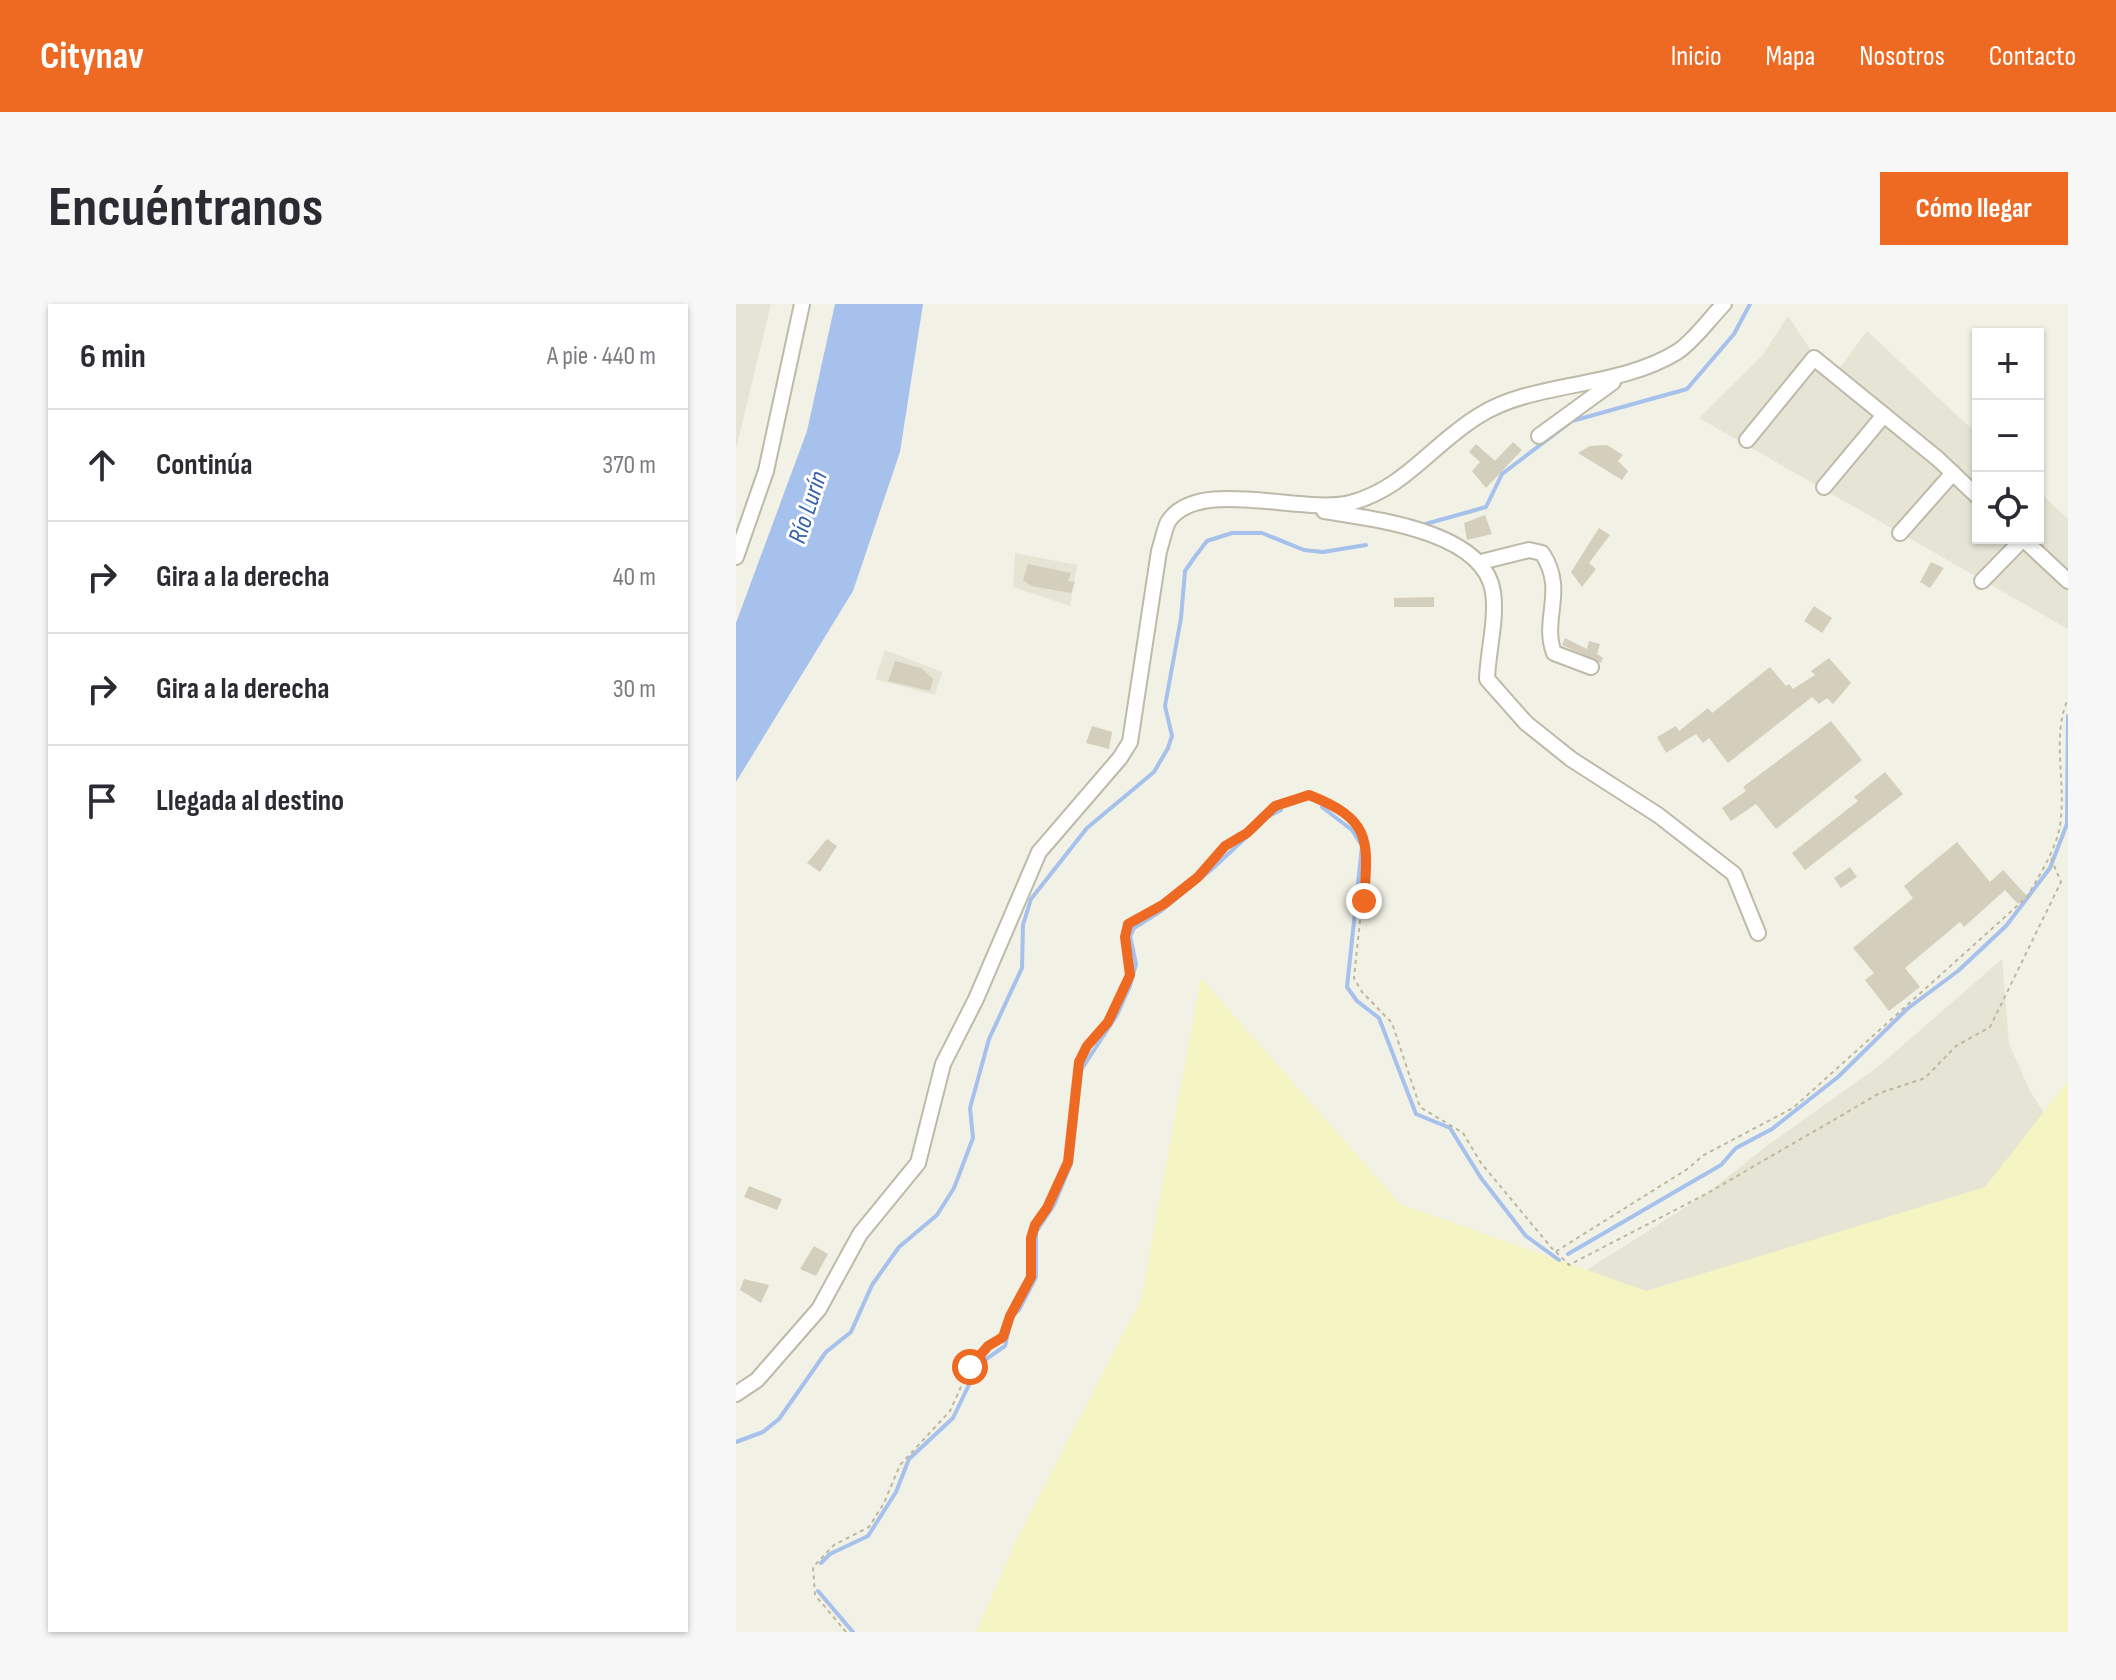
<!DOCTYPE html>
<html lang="es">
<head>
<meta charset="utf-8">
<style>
  body { margin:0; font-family:"Sofia Sans Condensed",sans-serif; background:#f7f7f7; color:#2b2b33 }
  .controls { position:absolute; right:24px; top:24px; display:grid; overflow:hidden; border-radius:0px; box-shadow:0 2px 6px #0004 }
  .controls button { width:72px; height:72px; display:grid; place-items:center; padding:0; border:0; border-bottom:2px solid #e1e1e2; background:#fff; color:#2b2b33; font:40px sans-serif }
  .stop { position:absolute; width:24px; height:24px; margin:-18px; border:6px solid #ee6921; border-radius:50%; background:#fff }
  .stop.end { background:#ee6921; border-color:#fff; box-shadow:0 2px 8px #0008 }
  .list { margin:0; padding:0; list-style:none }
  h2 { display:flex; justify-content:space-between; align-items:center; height:104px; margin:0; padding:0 32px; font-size:34px }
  h2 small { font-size:26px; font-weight:400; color:#7c7c81 }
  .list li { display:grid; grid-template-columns:52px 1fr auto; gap:24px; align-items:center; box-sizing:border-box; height:112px; padding:0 32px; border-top:2px solid #e1e1e2 }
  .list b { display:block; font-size:30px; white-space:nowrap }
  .list em { font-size:26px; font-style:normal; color:#7c7c81 }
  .icon { flex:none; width:44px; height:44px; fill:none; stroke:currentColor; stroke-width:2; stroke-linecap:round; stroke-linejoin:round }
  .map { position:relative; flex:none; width:1332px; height:1328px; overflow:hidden; border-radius:0px }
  header { display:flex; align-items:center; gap:48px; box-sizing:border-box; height:112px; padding:0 40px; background:#ee6921; color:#fff }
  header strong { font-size:38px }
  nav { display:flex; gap:44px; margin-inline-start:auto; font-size:28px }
  .intro { display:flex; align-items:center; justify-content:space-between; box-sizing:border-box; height:192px; padding:0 48px }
  h1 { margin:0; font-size:56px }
  .button { padding:20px 36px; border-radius:0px; background:#ee6921; color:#fff; font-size:28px; font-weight:700 }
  main { display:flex; gap:48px; padding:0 48px }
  aside { flex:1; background:#fff; border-radius:0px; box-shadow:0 2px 6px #0004 }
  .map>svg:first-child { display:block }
  .residential { fill:#e6e4d4 }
  .sand { fill:#f5f4c3 }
  .water { fill:#a5c1ec }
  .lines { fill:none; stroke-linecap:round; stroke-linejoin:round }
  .stream { stroke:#a5c1ec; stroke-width:4 }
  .building { fill:#d3cfbc }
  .minor-casing { stroke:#bdbaa9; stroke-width:18 }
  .path { stroke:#beb89b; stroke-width:2; stroke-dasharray:4 4; stroke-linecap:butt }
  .minor { stroke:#fff; stroke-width:14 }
  .route { stroke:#ee6921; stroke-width:10 }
  .labels { text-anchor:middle; stroke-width:6; stroke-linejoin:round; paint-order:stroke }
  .water-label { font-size:26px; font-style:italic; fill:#3561aa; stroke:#fff }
</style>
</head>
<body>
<header>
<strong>Citynav</strong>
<nav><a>Inicio</a><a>Mapa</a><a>Nosotros</a><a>Contacto</a></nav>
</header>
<div class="intro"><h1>Encuéntranos</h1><a class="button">Cómo llegar</a></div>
<main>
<aside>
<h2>6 min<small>A pie · 440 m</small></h2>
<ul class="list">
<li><svg class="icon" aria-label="ahead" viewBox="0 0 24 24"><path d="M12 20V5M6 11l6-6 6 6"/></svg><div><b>Continúa</b></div><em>370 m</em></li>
<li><svg class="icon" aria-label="right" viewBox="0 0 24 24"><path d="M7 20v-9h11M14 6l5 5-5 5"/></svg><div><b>Gira a la derecha</b></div><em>40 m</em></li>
<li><svg class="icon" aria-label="right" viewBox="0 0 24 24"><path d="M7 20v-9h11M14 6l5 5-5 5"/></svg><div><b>Gira a la derecha</b></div><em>30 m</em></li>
<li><svg class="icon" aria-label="arrive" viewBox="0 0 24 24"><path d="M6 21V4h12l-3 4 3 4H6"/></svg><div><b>Llegada al destino</b></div></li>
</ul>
</aside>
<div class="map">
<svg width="1332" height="1328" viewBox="0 0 1332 1328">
  <rect width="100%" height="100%" fill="#f2f1e6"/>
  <g class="residential">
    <path d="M0,0H35L0,145Z"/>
    <path d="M1052,12L1095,76L1131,27L1242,131V234H1302V187L1332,215V325L963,114L1026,52Z"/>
    <path d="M279,249L341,261L334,302L277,283Z"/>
    <path d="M149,346L206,368L199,391L139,375Z"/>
    <path d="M1266,655L1273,740L1295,789L1318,824L1332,1328L829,980L970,890L1032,841L1143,762Z"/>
  </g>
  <path class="sand" d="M465,674L664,900L910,987L1249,883L1332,777V1328H240L281,1235L405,995Z"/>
  <path class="water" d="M99,0H187L164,148L117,287L0,478V319L71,127Z"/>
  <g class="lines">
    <g class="stream">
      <path d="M686,221L750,203L766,170L836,117L951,85L998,30L1014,0"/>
      <path d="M586,503L616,526L626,542L611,683L621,697L643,714L680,810L714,824L745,874L790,932L823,956"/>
      <path d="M832,950L985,861L1000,844L1036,825L1102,773L1171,705L1222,667L1270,622L1314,564L1331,520L1332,412"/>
      <path d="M0,1138L27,1128L43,1115L90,1048L115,1028L136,981L163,943L201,911L218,884L237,834L234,804L253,735L286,664L287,621L295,595L351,524L418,468L432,444L436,432L429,402L445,314L449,267L458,254L471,237L496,229H526L568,246L587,248L630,241"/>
      <path d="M85,1259L94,1250L132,1232L160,1188L173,1155L217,1114L243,1060L269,1042L276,1012L283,1006L300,973V928L318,901L335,860L345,766L381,711L394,682L400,660L394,632L398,624L425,607L475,566L533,512L545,506"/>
      <path d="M82,1287L117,1328"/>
    </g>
  </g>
  <g class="building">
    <path d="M777,138L786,146L750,184L736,167L744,158L733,148L740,140L759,157Z"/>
    <path d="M871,141L887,151L882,157L892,167L886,176L842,149L854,142Z"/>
    <path d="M749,211L756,230L731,236L728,219Z"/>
    <path d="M863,224L874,231L853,259L860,265L846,283L835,268Z"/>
    <path d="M1195,258L1208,264L1194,284L1184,278Z"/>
    <path d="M292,260L335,269L332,277L339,278L335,289L295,282L287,276Z"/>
    <path d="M698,293V303H658V294Z"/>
    <path d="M1078,302L1096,314L1086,329L1068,317Z"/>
    <path d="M829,334L851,345L853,337L864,340L861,350L867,354L865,359L826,341Z"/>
    <path d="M1093,354L1115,379L1097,400L1091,394L1083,400L1076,393L992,459L973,434L967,439L960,430L930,449L921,433L940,422L943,427L972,404L976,409L1034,363L1050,382L1053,380L1057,385L1079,371L1075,367Z"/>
    <path d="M159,357L185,364L197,375L194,387L152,377Z"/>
    <path d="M1095,417L1126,456L1040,525L1020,500L995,517L986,504L1010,487L1007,483Z"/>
    <path d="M356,422L376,428L373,445L350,439Z"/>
    <path d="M1149,468L1167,490L1069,566L1056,549L1122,497L1118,493Z"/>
    <path d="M91,535L101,542L84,568L71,559Z"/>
    <path d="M1221,538L1254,578L1267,566L1291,592L1282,600L1269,586L1228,623L1224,618L1169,664L1184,683L1153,707L1129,676L1138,669L1117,644L1177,594L1168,582Z"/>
    <path d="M1114,563L1121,573L1105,584L1098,574Z"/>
    <path d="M13,882L46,895L41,906L8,893Z"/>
    <path d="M78,942L92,950L80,972L64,965Z"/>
    <path d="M8,975L33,981L25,999L4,986Z"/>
  </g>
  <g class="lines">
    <g class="minor-casing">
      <g id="minor">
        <path d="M803,132L877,78"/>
        <path d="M1011,136L1078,54L1202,155L1242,193"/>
        <path d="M1088,183L1148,111"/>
        <path d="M588,207C637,215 748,227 757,288C761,316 752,346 751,375L790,419L835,455L922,511L998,570L1022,629"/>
        <path d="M1164,229L1217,169"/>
        <path d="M1286,234L1332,277"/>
        <path d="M0,253L30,167L66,0"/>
        <path d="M745,258L793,246L806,249C831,286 805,315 818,349L855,363"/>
        <path d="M1246,277L1287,235"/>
        <path d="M0,1090L21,1076L83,1005L124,930L182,859L207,760L240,695L303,548L384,454L394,438L423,247C426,239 428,226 432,218C461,172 566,211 614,199C669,185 697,139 744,111C798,77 881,85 941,48C958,37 973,15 988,0"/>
      </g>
    </g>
    <g class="path">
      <path d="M820,948L833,961L970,890L1144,789L1189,774L1220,742L1254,723L1325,578L1314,552"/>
      <path d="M110,1328L79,1291L77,1263L98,1241L133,1223L148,1199L164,1161L214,1107L234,1063L271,1027L274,1012L295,973V934L299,921L311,904L332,858L343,758L351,742L372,718L394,671L389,625L462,573L489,542L511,529L539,502L573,491L620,518L632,540L618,674L626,688L656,719L684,803L727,829L745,859L819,948L953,864L966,852L1057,804L1291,593C1305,568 1323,542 1325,513C1329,475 1316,430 1332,395"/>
    </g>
    <use href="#minor" class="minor"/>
  </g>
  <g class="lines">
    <path class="route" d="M234,1063L252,1042L267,1033L274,1012L295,973V934L299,921L311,904L332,858L343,758L351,742L372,718L394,671L389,633L392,620L428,600L462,573L489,542L511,529L539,502L573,491C637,516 632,537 628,597"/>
  </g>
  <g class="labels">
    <g class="water-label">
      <text transform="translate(71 203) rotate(-72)" y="9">Río Lurín</text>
    </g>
  </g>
</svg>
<div class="controls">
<button>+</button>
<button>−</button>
<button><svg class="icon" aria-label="locate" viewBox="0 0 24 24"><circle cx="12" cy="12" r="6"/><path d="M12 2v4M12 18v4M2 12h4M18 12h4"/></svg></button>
</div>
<div class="stop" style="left:234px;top:1063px"></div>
<div class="stop end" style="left:628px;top:597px"></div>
</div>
</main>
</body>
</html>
